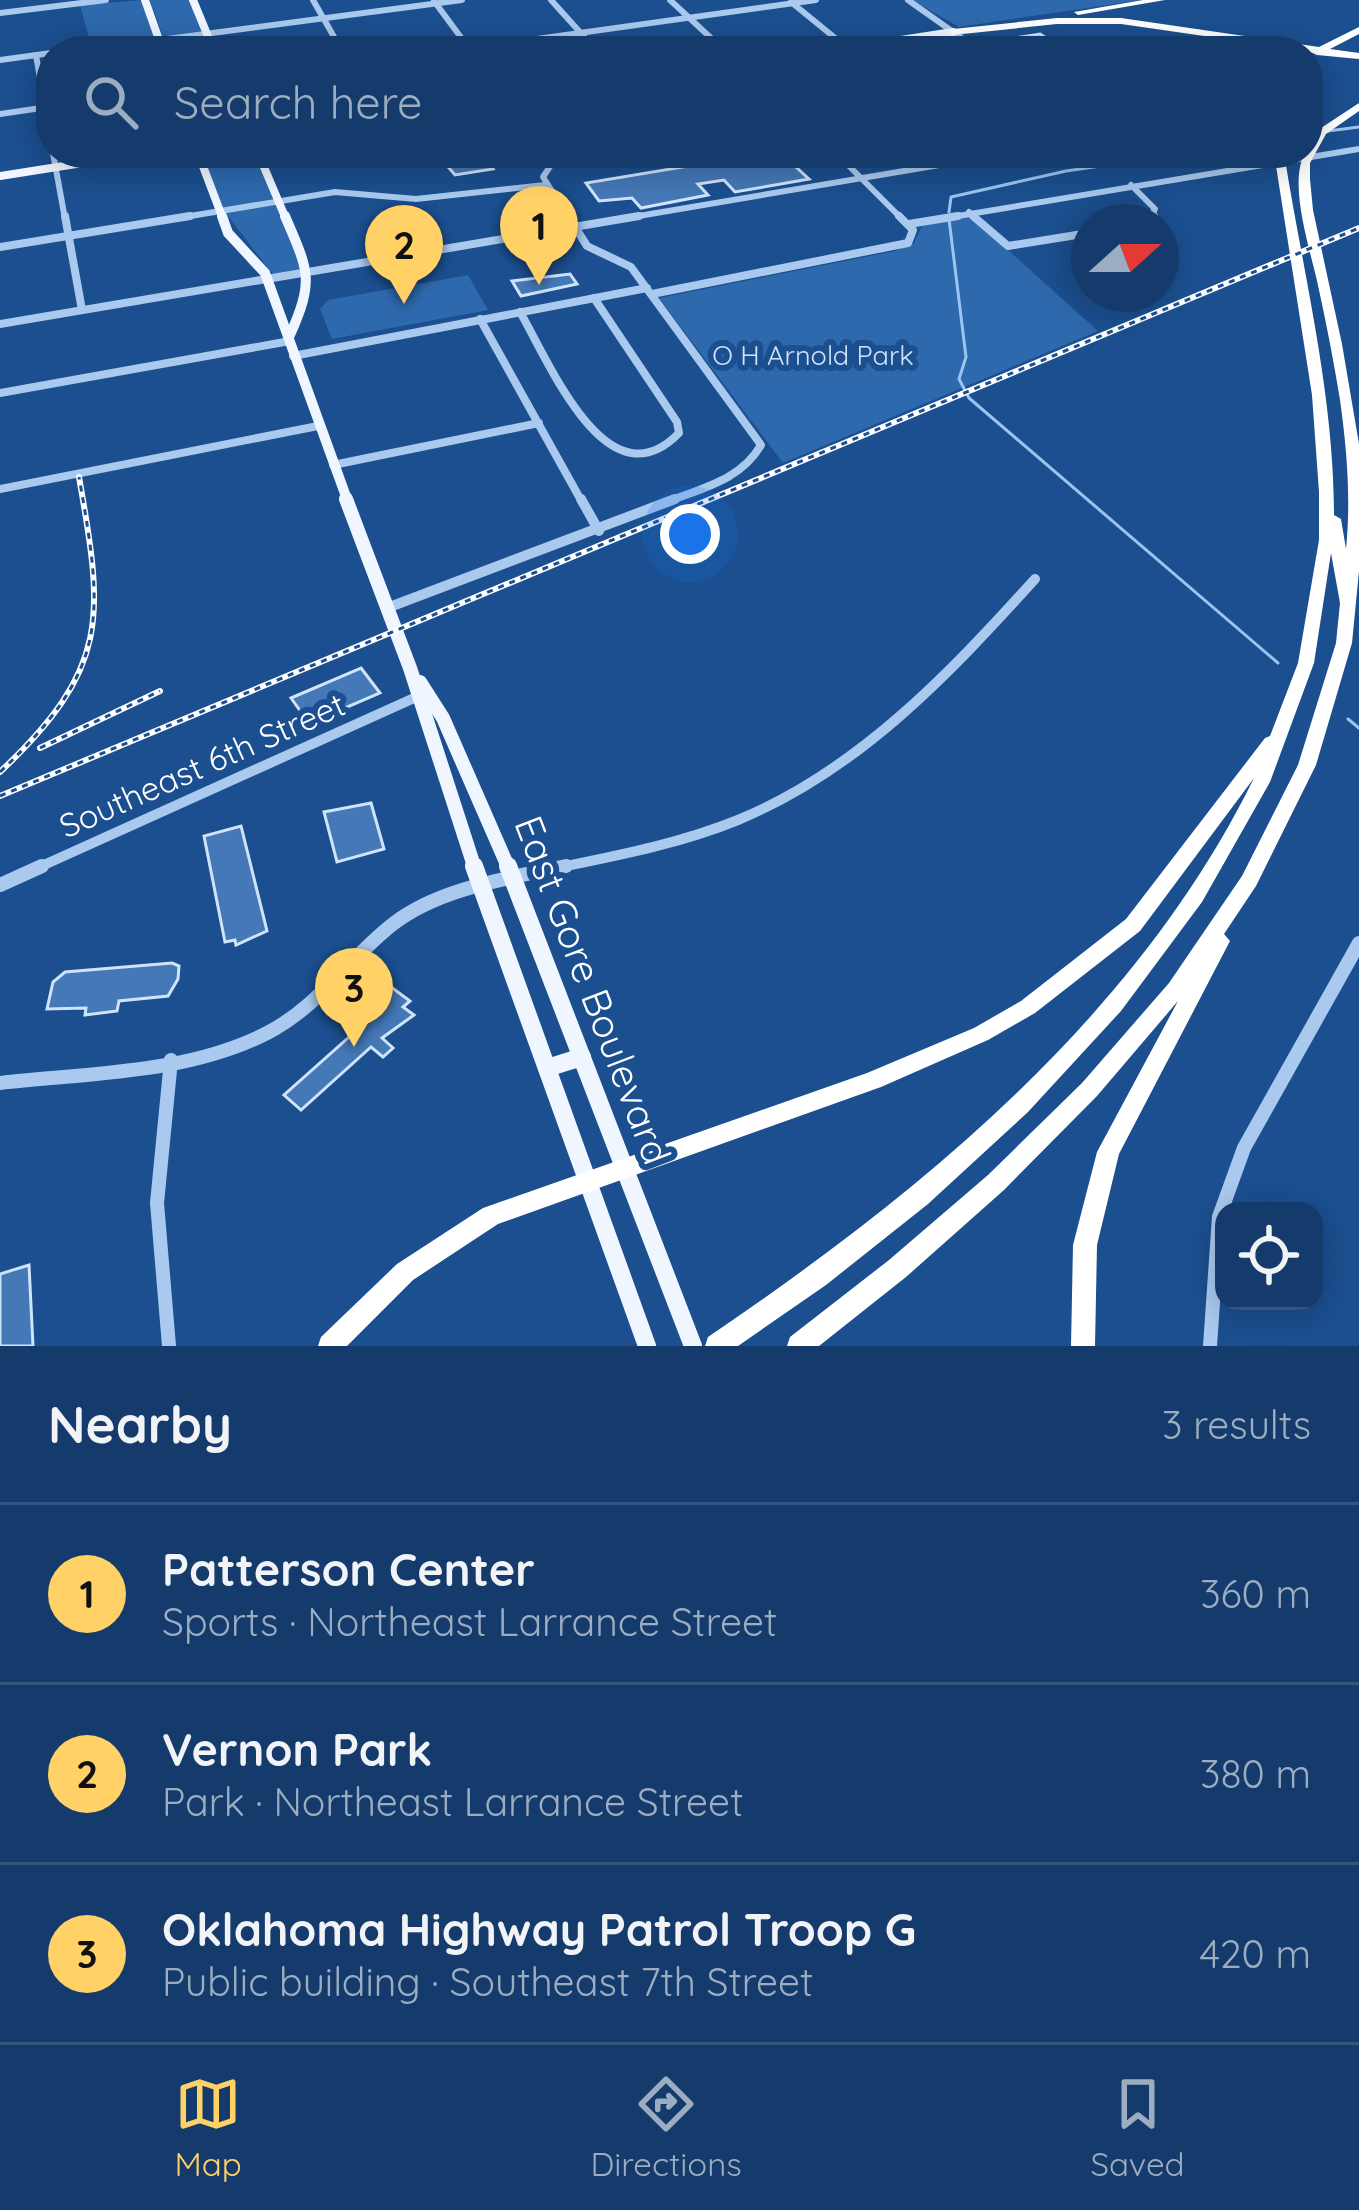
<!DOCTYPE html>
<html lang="en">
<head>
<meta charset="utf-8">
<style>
  body { margin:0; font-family:Quicksand,sans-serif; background:#214673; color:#f1f3f6 }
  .controls { position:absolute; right:36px; bottom:36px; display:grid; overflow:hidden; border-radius:24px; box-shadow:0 6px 30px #0003 }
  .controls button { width:108px; height:108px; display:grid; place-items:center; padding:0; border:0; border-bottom:3px solid #33557e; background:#143b6b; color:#f1f3f6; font:60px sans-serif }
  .compass { position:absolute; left:1071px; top:204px; width:108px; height:108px; border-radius:50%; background:#143b6b; box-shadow:0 6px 30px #0003; rotate:69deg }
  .you { position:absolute; left:690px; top:534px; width:42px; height:42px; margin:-30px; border:9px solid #fff; border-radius:50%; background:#1a73e8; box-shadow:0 0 0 18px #1a73e833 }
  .badge { display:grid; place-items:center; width:78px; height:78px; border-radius:50%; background:#ffd166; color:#111; font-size:39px; font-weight:700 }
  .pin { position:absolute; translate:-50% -99px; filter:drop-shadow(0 3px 6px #0008) }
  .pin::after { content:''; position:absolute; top:63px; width:42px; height:36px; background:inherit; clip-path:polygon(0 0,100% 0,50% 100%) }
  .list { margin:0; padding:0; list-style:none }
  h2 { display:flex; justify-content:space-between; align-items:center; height:156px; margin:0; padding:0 48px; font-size:51px }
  h2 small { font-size:39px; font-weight:400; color:#9dadc1 }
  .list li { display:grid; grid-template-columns:78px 1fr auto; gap:36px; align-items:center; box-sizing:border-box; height:180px; padding:0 48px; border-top:3px solid #33557e }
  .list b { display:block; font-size:45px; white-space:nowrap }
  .list p { margin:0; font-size:39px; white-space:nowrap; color:#9dadc1 }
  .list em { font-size:39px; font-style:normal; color:#9dadc1 }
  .icon { flex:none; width:66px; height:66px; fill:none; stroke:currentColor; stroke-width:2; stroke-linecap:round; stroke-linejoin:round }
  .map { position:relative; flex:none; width:1359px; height:1346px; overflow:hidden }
  .search { position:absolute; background:#143b6b; box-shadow:0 6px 30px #0003; left:36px; right:36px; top:36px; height:132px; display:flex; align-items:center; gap:30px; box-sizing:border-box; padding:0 42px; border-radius:48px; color:#9dadc1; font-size:45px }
  .sheet { height:696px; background:#143b6b }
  nav { display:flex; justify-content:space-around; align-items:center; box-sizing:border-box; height:168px; border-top:3px solid #33557e; background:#143b6b; font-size:33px; color:#9dadc1 }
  nav a { display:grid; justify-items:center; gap:6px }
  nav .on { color:#ffd166 }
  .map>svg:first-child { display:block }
  .green { fill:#2e69ad }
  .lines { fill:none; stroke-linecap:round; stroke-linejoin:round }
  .stream { stroke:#9cc4f0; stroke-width:3 }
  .building { fill:#4478b7; stroke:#cfe3fa; stroke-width:3 }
  .minor-far3 { stroke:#a9c9ee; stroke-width:6 }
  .minor-far2 { stroke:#a9c9ee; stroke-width:8 }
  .minor-far1 { stroke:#a9c9ee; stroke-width:10 }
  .minor { stroke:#a9c9ee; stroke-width:14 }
  .major-far3 { stroke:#f0f6ff; stroke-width:8 }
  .major-far2 { stroke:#f0f6ff; stroke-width:10 }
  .major-far1 { stroke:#f0f6ff; stroke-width:14 }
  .major { stroke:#f0f6ff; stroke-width:18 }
  .highway { fill:#fff; fill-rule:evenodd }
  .rail-casing { stroke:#fff; stroke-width:6 }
  .rail { stroke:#1b4f8f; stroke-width:3; stroke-dasharray:6; stroke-linecap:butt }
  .labels { text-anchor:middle; stroke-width:12; stroke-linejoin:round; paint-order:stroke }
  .far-park-label { font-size:27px; fill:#cfe3fa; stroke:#1b4f8f }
  .street-label { font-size:33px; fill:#fff; stroke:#1b4f8f }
  .near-street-label { font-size:39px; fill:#fff; stroke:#1b4f8f }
</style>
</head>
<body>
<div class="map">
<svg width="1359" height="1346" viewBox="0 0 1359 1346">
  <rect width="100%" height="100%" fill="#1b4f8f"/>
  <g class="green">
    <path d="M143,0L156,38L91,46L80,5Z"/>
    <path d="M150,0H190L204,31L163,36Z"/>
    <path d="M912,0H1142L959,27Z"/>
    <path d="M201,153H252L276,200L223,208Z"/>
    <path d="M276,204L305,270L274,276L225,212Z"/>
    <path d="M969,215L1098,331L783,463L659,298L895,251L914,243L922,226Z"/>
    <path d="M468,275L488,310L332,339L320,309L328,300Z"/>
  </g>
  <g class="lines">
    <g class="stream">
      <path d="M1328,131L1359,127"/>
      <path d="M949,212L951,197L1066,171L1192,153"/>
      <path d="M949,219L966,357L959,379L969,398L1278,663"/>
      <path d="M1348,719L1359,728"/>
    </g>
  </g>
  <g class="building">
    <path d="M1040,34L1066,51H993L982,43Z"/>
    <path d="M436,153H482L493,169L455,175Z"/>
    <path d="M767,153H829L830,158L796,167L809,179L735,192L724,180L698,184L708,195L641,208L632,198L599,201L586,183Z"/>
    <path d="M570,274L577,284L521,296L512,281Z"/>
    <path d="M361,668L380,693L315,721L306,719L291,698Z"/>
    <path d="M371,803L384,849L337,862L324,812Z"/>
    <path d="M241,826L267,931L236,945L235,940L225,942L204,836Z"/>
    <path d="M172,963L179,966L178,979L168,996L119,1001L117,1011L85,1015L86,1008L47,1009L53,982L65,972Z"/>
    <path d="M387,984L410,1001L403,1007L414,1015L382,1038L393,1048L383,1057L371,1047L301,1110L284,1095L358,1029L340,1014Z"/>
    <path d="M29,1265L33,1346H0V1274Z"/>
  </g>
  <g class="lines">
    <g class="minor-far3">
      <path d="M313,0L342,51"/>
      <path d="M551,0L597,51"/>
      <path d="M670,0L725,51"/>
      <path d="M908,0L980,51"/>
      <path d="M434,1L471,51"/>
      <path d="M791,2L851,51"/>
      <path d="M0,13L106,0"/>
      <path d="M159,40L462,0"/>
      <path d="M69,51L87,49"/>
      <path d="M451,51L816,0"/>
      <path d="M36,55L51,142"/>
      <path d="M0,60L51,53"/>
      <path d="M0,114L48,107"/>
      <path d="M53,153L65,219"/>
      <path d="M559,153L543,177L570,219"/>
      <path d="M836,153L902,219"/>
      <path d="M1131,185L1155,209L1149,219"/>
      <path d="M969,212L977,219"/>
      <path d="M172,219L335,192L416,199L545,185"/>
      <path d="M621,219L1010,153"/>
      <path d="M940,219L1359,149"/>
    </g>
    <g class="minor-far2">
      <path d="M65,216L82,310"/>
      <path d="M568,216L587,246L631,267L761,445C741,480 702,488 667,502"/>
      <path d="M973,216L1008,246L1089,233"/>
      <path d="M1143,222L1154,216"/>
      <path d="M909,224L958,216"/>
      <path d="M0,247L190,216"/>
      <path d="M652,294L908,243L913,230L899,216"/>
      <path d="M520,312C549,361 607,507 679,433L677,422L594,298"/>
      <path d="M480,319L582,502"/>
      <path d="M0,324L639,216"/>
      <path d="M293,356L647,288"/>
      <path d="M0,393L290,341"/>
      <path d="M333,465L539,423"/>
      <path d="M0,489L318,426"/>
    </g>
    <g class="minor-far1">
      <path d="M581,499L599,531"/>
      <path d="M387,608L675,499"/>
      <path d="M35,869L423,694"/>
      <path d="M552,869C615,856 679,844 738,820C859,770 949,674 1035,579"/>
    </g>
    <g class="minor">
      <path d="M0,885L42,866"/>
      <path d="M0,1083C88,1073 189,1074 269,1032C320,1005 349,958 393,924C439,888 510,878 566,866"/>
      <path d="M169,1346L157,1203L171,1060"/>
      <path d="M1210,1346L1219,1217L1244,1148L1359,943"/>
    </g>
    <g class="major-far3">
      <path d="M145,0L163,51"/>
      <path d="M193,0L214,51"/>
      <path d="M829,51L953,32"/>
      <path d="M198,153L223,219"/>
      <path d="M258,153L286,219"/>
      <path d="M0,176L146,153"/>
    </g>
    <g class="major-far2">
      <path d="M222,216L228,233L265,273L348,502"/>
      <path d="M285,216C308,270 315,279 290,335"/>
    </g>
    <g class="major-far1">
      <path d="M346,499L410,668L475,869"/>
      <path d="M420,682L443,718L509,869"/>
    </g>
    <g class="major">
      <path d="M474,866L647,1346"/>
      <path d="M508,866L693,1346"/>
      <path d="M547,1068L582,1057"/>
    </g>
    <g class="highway">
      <path d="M1143,0H1165L1078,15L1074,12Z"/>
      <path d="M1057,18H1121L1319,47L1359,27V34L1330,49L1359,53V59L1317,55L1308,51L1121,24H1057L953,35L949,32L953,29Z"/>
      <path d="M1359,103V111L1326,134L1310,163V179L1313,210L1342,344L1359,444V571L1352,643L1316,765L1256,886L1224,934L1230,941L1119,1154L1097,1245L1095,1346H1071L1073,1245L1097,1152L1178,1001L1097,1096L1004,1190L906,1277L819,1346H787L790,1337L889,1260L988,1175L1082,1083L1169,983L1242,876L1298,765L1336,643L1340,603L1331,553L1314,663L1270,782L1202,902L1121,1011L1028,1112L928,1204L826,1285L738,1346H705L708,1337C923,1191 1137,1016 1254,778L1140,931L1035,1013L988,1040L881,1087L498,1224L413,1280L347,1346H318L321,1337L397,1264L483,1208L867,1073L974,1028L1021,1001L1126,919L1265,738L1270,736L1298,663L1319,540V492L1312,395L1274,153H1284C1303,273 1334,393 1334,515L1341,519L1346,549C1351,499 1347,450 1340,400C1334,363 1327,327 1319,290C1312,254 1287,185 1305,153H1308L1318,130Z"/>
    </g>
    <g class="rail-casing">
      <g id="rail">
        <path d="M40,748L160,691"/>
        <path d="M0,772C110,668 104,618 79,477"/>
        <path d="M0,796L1359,228"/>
      </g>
    </g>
    <use href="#rail" class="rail"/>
  </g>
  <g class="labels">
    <g class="far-park-label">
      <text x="813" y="365">O H Arnold Park</text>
    </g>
    <g class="street-label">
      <text transform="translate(202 765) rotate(-24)" y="12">Southeast 6th Street</text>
    </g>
    <g class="near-street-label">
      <text transform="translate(593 990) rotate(69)" y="14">East Gore Boulevard</text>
    </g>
  </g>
</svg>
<div class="controls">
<button><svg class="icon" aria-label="locate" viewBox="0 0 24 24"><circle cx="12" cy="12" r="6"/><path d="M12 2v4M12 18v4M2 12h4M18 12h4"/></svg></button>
</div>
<svg class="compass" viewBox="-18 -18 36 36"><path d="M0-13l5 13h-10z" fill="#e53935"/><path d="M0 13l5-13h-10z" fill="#9dadc1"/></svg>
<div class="you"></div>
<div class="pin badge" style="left:539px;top:285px">1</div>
<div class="pin badge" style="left:404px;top:304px">2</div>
<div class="pin badge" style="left:354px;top:1047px">3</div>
<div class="search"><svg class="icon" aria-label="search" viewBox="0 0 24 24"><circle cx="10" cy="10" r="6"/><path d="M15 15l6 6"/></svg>Search here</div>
</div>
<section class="sheet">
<h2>Nearby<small>3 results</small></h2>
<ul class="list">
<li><span class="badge">1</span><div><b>Patterson Center</b><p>Sports · Northeast Larrance Street</p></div><em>360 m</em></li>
<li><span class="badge">2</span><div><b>Vernon Park</b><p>Park · Northeast Larrance Street</p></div><em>380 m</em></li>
<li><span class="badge">3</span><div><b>Oklahoma Highway Patrol Troop G</b><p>Public building · Southeast 7th Street</p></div><em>420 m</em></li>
</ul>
</section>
<nav>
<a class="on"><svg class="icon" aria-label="map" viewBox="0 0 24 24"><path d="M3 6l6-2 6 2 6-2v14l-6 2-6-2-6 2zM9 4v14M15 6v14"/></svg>Map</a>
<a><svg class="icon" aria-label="directions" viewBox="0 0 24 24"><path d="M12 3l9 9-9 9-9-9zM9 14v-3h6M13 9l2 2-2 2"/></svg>Directions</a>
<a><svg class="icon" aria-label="saved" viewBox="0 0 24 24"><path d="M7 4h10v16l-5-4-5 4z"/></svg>Saved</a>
</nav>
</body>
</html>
